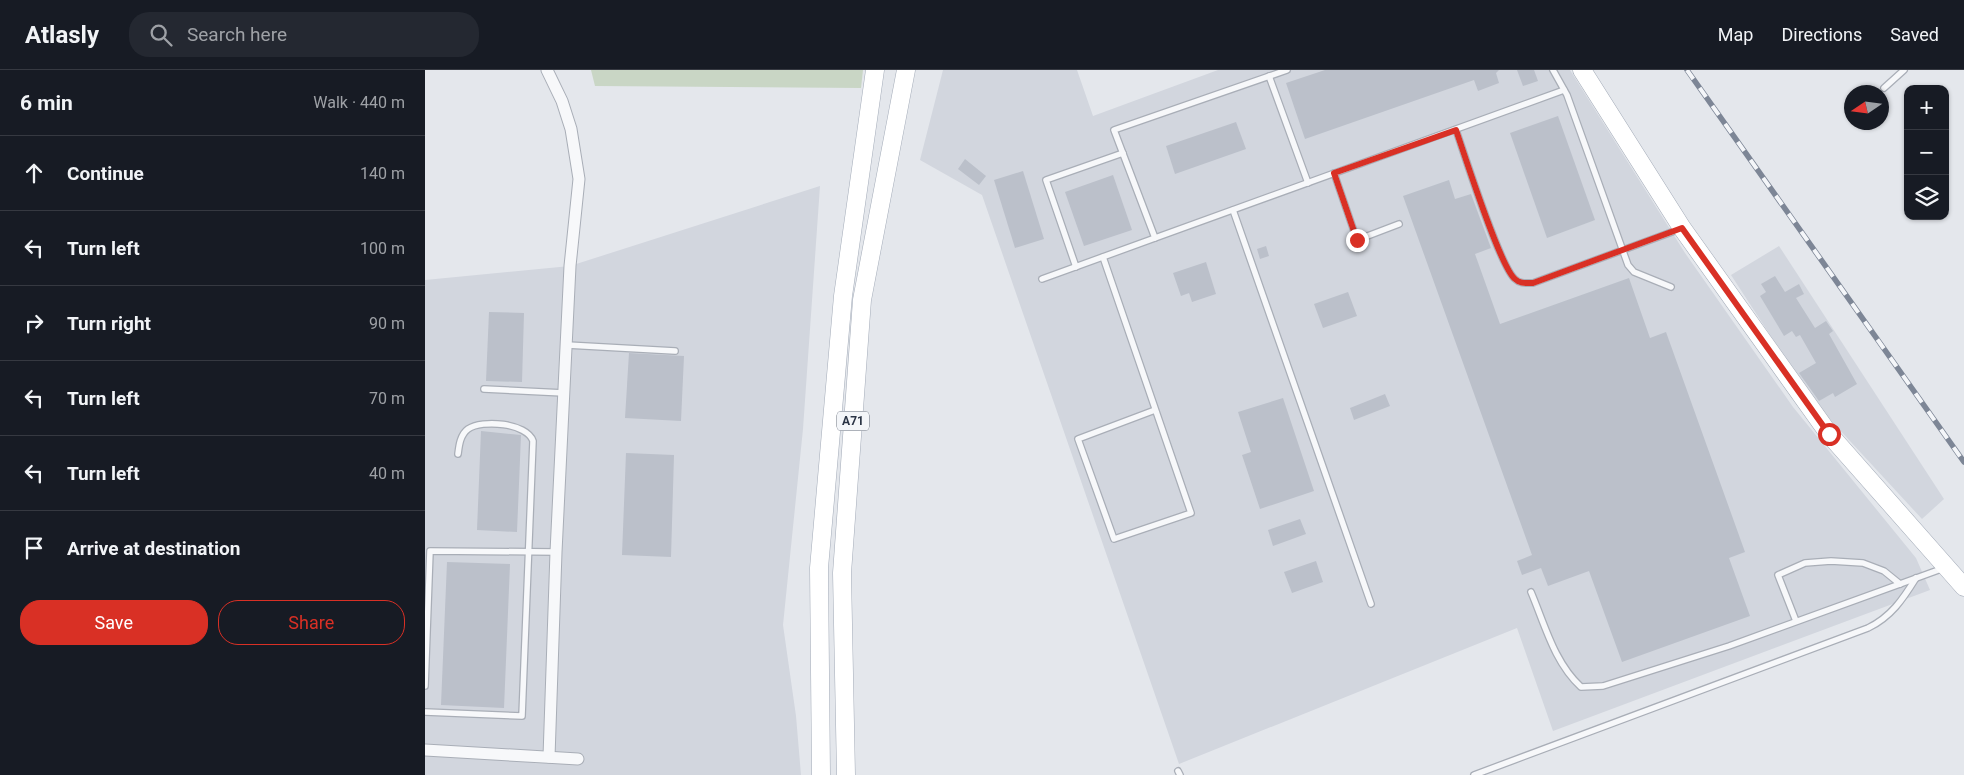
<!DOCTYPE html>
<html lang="en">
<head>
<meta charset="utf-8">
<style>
  body { margin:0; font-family:Roboto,sans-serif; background:#242831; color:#f1f3f6 }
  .controls { position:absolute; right:15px; top:15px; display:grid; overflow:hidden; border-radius:10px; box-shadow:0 1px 4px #0004 }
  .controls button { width:45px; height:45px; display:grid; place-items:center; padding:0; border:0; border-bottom:1px solid #363941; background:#171b24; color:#f1f3f6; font:25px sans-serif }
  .compass { position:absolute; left:1419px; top:15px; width:45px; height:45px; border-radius:50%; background:#171b24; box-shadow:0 1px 4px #0004; rotate:257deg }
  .stop { position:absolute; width:15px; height:15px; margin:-11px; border:4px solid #d93025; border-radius:50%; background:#fff }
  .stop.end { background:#d93025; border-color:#fff; box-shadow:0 1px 5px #0008 }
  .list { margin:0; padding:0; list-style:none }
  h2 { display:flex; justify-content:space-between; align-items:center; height:65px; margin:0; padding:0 20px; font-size:21px }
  h2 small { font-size:16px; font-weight:400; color:#9ea1a6 }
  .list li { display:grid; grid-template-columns:32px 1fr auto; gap:15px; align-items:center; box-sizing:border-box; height:75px; padding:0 20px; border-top:1px solid #363941 }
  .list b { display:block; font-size:19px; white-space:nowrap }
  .list em { font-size:16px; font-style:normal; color:#9ea1a6 }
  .actions { display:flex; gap:10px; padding:15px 20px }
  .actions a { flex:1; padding:11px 0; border:1px solid #d93025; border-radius:20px; text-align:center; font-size:18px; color:#d93025 }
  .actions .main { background:#d93025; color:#fff }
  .icon { flex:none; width:28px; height:28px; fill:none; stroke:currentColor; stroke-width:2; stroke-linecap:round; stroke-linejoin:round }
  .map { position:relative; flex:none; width:1539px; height:705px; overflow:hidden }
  header { display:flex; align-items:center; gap:30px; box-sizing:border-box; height:70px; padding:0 25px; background:#171b24; border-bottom:1px solid #363941 }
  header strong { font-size:24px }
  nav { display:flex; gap:28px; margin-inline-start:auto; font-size:18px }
  .search { width:350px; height:45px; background:#242831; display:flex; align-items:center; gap:12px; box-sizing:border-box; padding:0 18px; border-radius:20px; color:#9ea1a6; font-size:19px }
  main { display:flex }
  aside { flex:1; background:#171b24 }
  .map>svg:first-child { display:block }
  .built { fill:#d2d6de }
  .green { fill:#c9d6c5 }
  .building { fill:#bbc0ca }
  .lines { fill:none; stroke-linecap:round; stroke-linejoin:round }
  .lane-casing { stroke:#a9aeb7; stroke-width:8 }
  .street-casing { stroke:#a9aeb7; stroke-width:13 }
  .primary-casing { stroke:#a3abb8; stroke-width:19 }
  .lane { stroke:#f7f8fa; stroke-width:5.5 }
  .street { stroke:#f7f8fa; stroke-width:11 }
  .primary { stroke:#fff; stroke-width:18 }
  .rail-casing { stroke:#7d8696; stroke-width:5.5 }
  .rail { stroke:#f4f6f9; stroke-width:4; stroke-dasharray:11; stroke-linecap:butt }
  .route { stroke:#d93025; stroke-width:6 }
  .labels { text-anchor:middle; stroke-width:5; stroke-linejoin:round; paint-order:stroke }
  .shield { fill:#f4f6f9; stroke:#676e7b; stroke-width:1 }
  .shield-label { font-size:12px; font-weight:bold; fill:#2b3445 }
</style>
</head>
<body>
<header>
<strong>Atlasly</strong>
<div class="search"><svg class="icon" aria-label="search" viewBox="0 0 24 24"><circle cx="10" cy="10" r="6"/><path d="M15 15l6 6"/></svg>Search here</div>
<nav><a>Map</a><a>Directions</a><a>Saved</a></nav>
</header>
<main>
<aside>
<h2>6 min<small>Walk · 440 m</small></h2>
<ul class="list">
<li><svg class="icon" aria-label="ahead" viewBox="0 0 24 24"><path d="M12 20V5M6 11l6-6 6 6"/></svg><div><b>Continue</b></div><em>140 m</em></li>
<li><svg class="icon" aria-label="left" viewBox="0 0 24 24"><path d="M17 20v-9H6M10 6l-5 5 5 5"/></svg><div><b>Turn left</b></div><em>100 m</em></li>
<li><svg class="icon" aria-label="right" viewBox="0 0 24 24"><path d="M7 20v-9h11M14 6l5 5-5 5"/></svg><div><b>Turn right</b></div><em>90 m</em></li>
<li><svg class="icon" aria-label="left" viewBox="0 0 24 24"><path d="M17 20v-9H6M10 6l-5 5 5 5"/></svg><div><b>Turn left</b></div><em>70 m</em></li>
<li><svg class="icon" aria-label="left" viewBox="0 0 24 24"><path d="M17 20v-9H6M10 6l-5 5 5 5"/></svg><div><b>Turn left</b></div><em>40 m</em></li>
<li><svg class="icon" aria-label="arrive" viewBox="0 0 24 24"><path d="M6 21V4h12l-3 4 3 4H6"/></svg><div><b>Arrive at destination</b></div></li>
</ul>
<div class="actions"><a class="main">Save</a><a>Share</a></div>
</aside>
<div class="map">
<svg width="1539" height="705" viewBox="0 0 1539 705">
  <rect width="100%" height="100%" fill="#e4e7ec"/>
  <g class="built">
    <path d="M518,0H652L668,46L793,0H1145L1260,183L1368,337L1491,488L1505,520L1128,661L1092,558L754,694L557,125L495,90Z"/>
    <path d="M395,116L378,359L358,555L371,646L376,705H0V210L145,196Z"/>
    <path d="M1354,176L1519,429L1497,449L1388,331L1306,205Z"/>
  </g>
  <path class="green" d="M166,0H438L436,18L170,16Z"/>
  <g class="building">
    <path d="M900,0H1074L1071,3L1074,13L1053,21L1049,10L880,69L861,13Z"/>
    <path d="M1092,0H1109L1113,11L1098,16Z"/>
    <path d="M1133,46L1170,150L1122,168L1085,63Z"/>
    <path d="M811,52L821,79L750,104L741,76Z"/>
    <path d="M540,89L561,106L554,115L533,99Z"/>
    <path d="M598,101L619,169L590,178L569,110Z"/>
    <path d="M688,105L707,160L659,176L640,122Z"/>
    <path d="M1024,110L1030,129L1046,124L1066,178L1050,184L1075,254L1204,208L1225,268L1241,262L1320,482L1304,488L1325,546L1197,592L1164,501L1123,516L1116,498L1097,505L1092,491L1107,485L978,126Z"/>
    <path d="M841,176L844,186L835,189L832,179Z"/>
    <path d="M781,192L791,224L767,232L764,223L756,226L748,203Z"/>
    <path d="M1350,206L1360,222L1374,214L1379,224L1371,228L1390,258L1401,251L1408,261L1404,264L1432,314L1410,327L1408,323L1394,331L1374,303L1391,293L1375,265L1371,267L1367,261L1359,266L1335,226L1341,222L1336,214Z"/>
    <path d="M923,222L932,246L898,258L889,234Z"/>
    <path d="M64,242L99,243L97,312L61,311Z"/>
    <path d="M204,283L259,286L256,351L200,348Z"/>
    <path d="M960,324L965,336L929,350L925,338Z"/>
    <path d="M858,328L889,421L835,439L817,385L826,382L813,342Z"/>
    <path d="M56,361L96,365L92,462L52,460Z"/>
    <path d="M201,383L249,385L246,487L197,485Z"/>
    <path d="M875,449L881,464L848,476L843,460Z"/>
    <path d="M891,491L898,512L867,523L859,502Z"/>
    <path d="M22,492L85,494L79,638L16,635Z"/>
  </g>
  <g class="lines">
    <g class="lane-casing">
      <g id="lane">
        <path d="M862,0L689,60L730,168L1139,20"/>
        <path d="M1128,0L1142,25L1203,195L1209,202L1246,217"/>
        <path d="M844,6L883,113"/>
        <path d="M1459,18L1479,0"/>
        <path d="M1031,60C1040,86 1075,197 1090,209C1095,214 1101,213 1108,213L1255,159"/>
        <path d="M909,103L932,170L974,154"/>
        <path d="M808,140L946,534"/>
        <path d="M678,187L766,443L689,469L653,369L730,340"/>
        <path d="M651,197L621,110L698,83"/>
        <path d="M617,209L730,168"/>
        <path d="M142,275L250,281"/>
        <path d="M59,319L139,323"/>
        <path d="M1106,522C1120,555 1129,592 1156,617L1178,616L1304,576L1519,498"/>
        <path d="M1371,551L1353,505L1380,493L1406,491L1438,493L1459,501L1475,514"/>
        <path d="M0,616L5,481L131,482"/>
        <path d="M0,642L97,646L108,371C102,353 57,349 43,359C35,365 34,376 33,384"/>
        <path d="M753,701L755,705"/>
        <path d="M1049,705L1443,558C1466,547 1478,529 1491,508"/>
      </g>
    </g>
    <g class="street-casing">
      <g id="street">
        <path d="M122,0L137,31L146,59L154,109L145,196L131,482L124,687"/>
        <path d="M0,680L153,689"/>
      </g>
    </g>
    <g class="primary-casing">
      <g id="primary">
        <path d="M1157,0L1257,158L1404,364L1539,517"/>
        <path d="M396,705L394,498L418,226L450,0"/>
        <path d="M421,705L417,503L437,230L481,0"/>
      </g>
    </g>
    <use href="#lane" class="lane"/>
    <use href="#street" class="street"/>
    <use href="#primary" class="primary"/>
    <g class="rail-casing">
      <path id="rail" d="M1262,0L1539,392"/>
    </g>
    <use href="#rail" class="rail"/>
  </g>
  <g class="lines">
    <path class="route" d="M932,170L909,103L1031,60C1040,86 1075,197 1090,209C1095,214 1101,213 1108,213L1257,158L1404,364"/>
  </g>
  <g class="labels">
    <rect class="shield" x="412" y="341.5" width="32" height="19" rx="4"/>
    <g class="shield-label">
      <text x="428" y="355">A71</text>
    </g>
  </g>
</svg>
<div class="controls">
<button>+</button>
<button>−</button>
<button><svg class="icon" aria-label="layers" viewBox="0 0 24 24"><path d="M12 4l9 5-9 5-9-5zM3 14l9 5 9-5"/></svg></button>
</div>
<svg class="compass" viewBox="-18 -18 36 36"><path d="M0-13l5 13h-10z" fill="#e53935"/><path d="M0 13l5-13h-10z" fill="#9ea1a6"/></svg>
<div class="stop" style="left:1404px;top:364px"></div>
<div class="stop end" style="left:932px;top:170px"></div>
</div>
</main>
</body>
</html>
